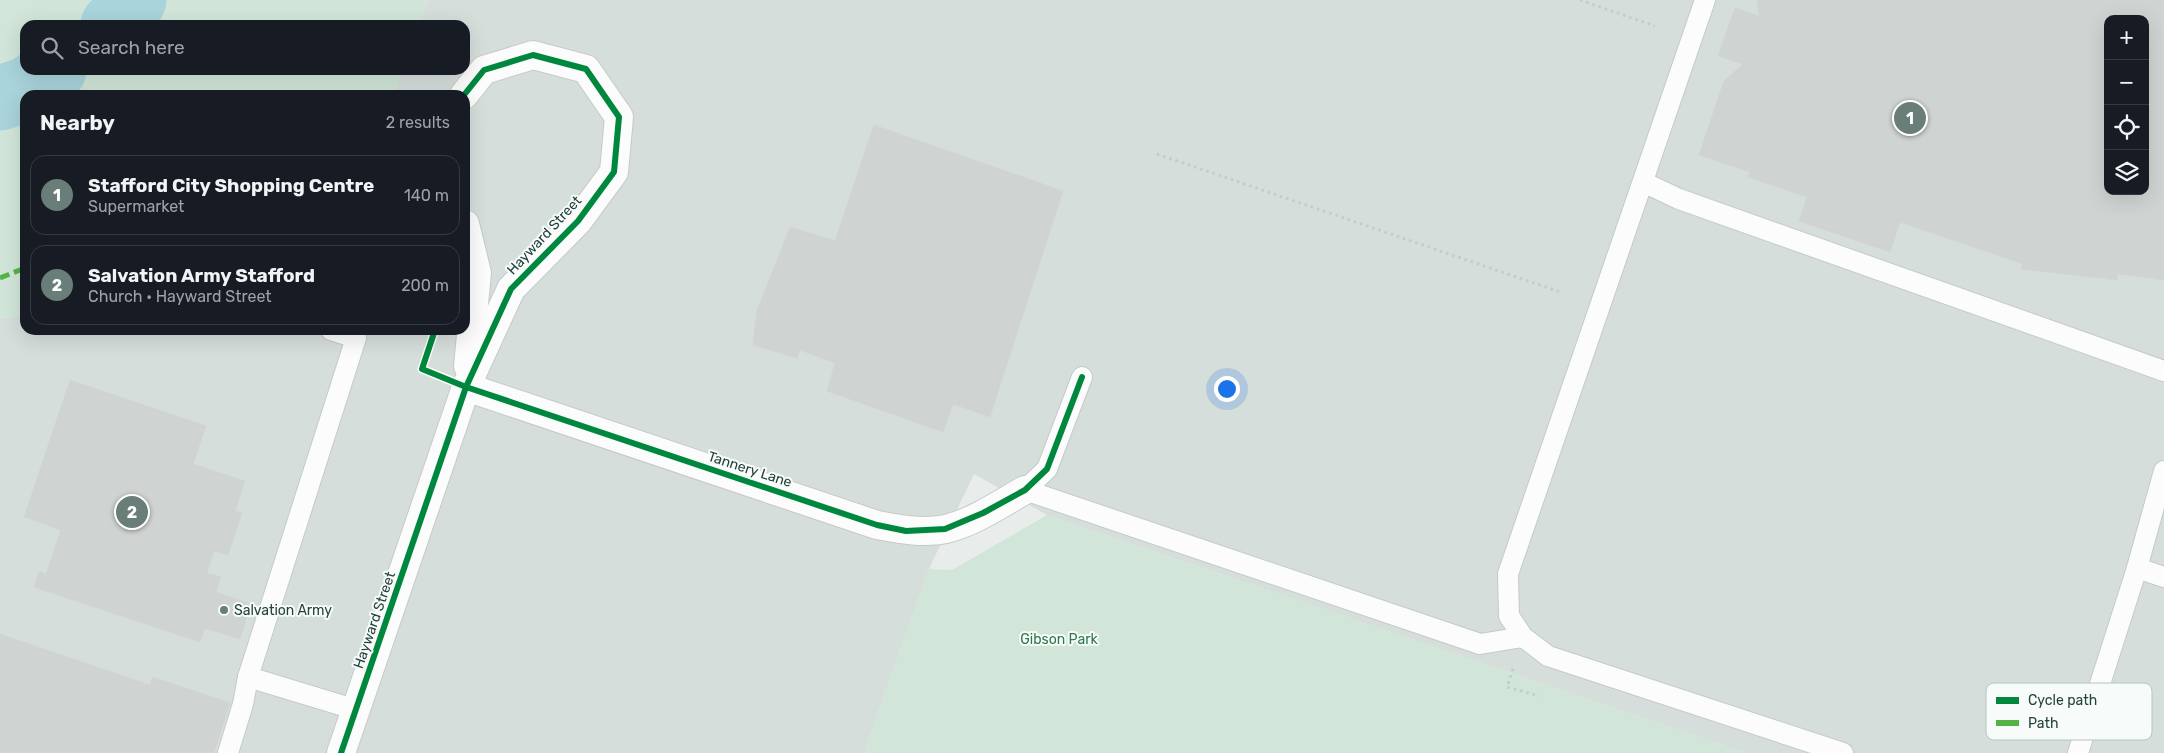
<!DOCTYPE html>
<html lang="en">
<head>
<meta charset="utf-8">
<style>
  body { margin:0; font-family:Rubik,sans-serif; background:#242831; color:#f1f3f6 }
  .controls { position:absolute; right:15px; top:15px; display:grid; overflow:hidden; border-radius:10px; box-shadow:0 5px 20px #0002 }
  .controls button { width:45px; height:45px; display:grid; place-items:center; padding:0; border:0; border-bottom:1px solid #363941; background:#171b24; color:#f1f3f6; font:25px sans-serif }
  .you { position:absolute; left:1226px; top:388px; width:18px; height:18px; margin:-12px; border:4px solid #fff; border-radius:50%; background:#1a73e8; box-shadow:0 0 0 8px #1a73e833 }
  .badge { display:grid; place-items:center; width:32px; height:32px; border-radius:50%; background:#697e78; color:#fff; font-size:16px; font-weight:700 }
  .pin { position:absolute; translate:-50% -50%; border:2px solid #fff; box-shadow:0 1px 5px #0006 }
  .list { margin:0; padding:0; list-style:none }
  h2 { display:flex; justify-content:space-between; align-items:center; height:65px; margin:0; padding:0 20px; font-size:21px }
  h2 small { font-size:16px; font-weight:400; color:#9ea1a6 }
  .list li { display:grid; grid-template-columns:32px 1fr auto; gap:15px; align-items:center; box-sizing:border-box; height:80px; margin:0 10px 10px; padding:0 10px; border:1px solid #363941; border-radius:15px }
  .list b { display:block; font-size:19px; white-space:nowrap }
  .list p { margin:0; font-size:16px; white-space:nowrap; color:#9ea1a6 }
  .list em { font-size:16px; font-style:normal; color:#9ea1a6 }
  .icon { flex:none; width:28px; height:28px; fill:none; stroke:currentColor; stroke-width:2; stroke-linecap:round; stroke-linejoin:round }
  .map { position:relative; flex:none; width:2164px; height:753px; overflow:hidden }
  .search { position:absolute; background:#171b24; box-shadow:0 5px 20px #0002; left:20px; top:20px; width:450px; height:55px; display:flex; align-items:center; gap:12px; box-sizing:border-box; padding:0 18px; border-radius:15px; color:#9ea1a6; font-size:19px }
  .panel { position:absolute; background:#171b24; box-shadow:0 5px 20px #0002; left:20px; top:90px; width:450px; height:245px; border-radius:15px }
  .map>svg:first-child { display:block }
  .built { fill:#d6dedb; fill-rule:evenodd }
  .green { fill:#d1e6d8 }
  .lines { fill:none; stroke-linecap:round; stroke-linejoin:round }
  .river { stroke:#a9d4db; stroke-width:65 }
  .building { fill:#cfd4d2; stroke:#d1d6d4; fill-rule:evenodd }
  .lane-casing { stroke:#c5cac8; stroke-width:22 }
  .street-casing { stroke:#c5cac8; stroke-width:30 }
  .path { stroke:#c3ccca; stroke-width:3; stroke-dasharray:2.5 4; stroke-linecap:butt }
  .lane { stroke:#fcfcfc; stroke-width:20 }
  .street { stroke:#fcfcfc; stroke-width:28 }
  .quiet { stroke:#55b346; stroke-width:5; stroke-dasharray:10 5; stroke-linecap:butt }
  .cycleway-casing { stroke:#f7fbf9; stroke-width:9 }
  .cycleway { stroke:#00873e; stroke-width:6 }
  .poi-dot { fill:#697e78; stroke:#f7fbf9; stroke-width:2 }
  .labels { text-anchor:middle; stroke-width:4; stroke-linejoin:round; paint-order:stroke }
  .street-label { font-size:14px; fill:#24423a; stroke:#f7fbf9 }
  .poi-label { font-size:14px; fill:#24423a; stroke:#f7fbf9; text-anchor:start }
  .park-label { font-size:14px; fill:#2d7a4b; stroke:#f7fbf9 }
  .key { fill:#f7fbf9; stroke:#b8c4c0; stroke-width:1 }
  .key-label { font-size:14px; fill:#24423a }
</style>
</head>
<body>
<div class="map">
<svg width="2164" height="753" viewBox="0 0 2164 753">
  <rect width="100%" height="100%" fill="#e8edeb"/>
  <path class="built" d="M428,0H2164V753H1746L1047,515L974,474L929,569L864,753H0V319L25,314V330H465V95H393L402,70H465V25H419ZM2108,19H2145V191H2108Z"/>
  <g class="green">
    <path d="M0,0H428L419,25H25V70H402L393,95H25V314L0,319Z"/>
    <path d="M1047,515L1746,753H864L929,569L952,570Z"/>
  </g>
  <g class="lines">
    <g class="river">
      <path d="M113,25L124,16L134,0"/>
      <path d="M0,98L28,89L54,70"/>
    </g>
  </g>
  <g class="building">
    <path d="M1757,0H2164V280L2118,274L2117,280L2021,269L2023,264L1900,222L1890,252L1799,221L1807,197L1748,177L1750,172L1699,155L1724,81L1743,64L1718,56L1735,8L1759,16ZM2108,19H2145V191H2108Z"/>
    <path d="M874,125L1063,191L990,417L953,404L943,432L827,391L835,363L800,350L797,358L753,345L757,310L790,227L835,241Z"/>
    <path d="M70,380L206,426L193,464L245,481L235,511L242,513L228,555L214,551L207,573L221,577L216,592L251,604L240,639L205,628L200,642L34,587L39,571L46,574L61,530L24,517Z"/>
    <path d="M0,634L150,685L153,677L230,703L214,753H0Z"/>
  </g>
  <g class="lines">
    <g class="lane-casing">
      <g id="lane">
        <path d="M1705,0L1508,574L1509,616L1523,637L1548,656L1843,753"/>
        <path d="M1643,182L1679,199L2164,371"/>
        <path d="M331,330L356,338L248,677L357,710"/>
        <path d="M1082,377L1047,469L1025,490L1480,644L1523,637"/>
        <path d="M2137,568L2164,577"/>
        <path d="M228,753L243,704L248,677"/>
        <path d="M2078,753L2137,568L2164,471"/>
      </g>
    </g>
    <g class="street-casing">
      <g id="street">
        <path d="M465,224L477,273L468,366"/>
        <path d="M466,387L877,525C899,529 923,534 946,529C974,522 1000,504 1025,490"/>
        <path d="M341,753L466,387L511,289L578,221L614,172L619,117L586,69L533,55L484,70L464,95"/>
      </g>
    </g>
    <g class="path">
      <path d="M1580,0L1655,26"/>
      <path d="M1157,154L1563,293"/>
      <path d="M1513,669L1507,687L1539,696"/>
    </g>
    <use href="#lane" class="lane"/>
    <use href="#street" class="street"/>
    <path class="quiet" d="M0,278L25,268"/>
    <g class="cycleway-casing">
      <g id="cycleway">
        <path d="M435,330L422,369L466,387L877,525L906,531L945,529L983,513L1025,490L1047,469L1082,377"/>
        <path d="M341,753L466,387L511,289L578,221L614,172L619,117L586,69L533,55L484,70L464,95"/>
      </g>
    </g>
    <use href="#cycleway" class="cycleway"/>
  </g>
  <circle class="poi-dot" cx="224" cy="610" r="5"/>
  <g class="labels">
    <g class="street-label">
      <text transform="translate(544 235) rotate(-47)" y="5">Hayward Street</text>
      <text transform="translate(750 469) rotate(18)" y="5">Tannery Lane</text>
      <text transform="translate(374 620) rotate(-71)" y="5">Hayward Street</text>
    </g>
    <g class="poi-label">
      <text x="234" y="615">Salvation Army</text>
    </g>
    <g class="park-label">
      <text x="1059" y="644">Gibson Park</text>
    </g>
  </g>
  <rect x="1986" y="683" width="166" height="57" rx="8" class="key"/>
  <rect x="1996" y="697" width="23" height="7" fill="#00873e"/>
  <rect x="1996" y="720" width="23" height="6" fill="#55b346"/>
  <g class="key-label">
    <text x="2028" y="705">Cycle path</text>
    <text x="2028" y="728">Path</text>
  </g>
</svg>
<div class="controls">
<button>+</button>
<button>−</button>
<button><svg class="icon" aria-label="locate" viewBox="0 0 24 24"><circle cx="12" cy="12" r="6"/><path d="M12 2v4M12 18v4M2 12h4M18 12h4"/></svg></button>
<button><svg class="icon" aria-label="layers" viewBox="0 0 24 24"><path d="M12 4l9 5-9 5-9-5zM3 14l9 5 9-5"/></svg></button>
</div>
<div class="you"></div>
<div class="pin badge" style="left:1910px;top:118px">1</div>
<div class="pin badge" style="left:132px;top:512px">2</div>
<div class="search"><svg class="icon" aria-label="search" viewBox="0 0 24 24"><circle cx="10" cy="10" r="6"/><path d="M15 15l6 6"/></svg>Search here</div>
<section class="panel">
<h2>Nearby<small>2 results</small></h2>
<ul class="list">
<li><span class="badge">1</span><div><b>Stafford City Shopping Centre</b><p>Supermarket</p></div><em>140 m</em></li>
<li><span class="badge">2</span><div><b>Salvation Army Stafford</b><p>Church · Hayward Street</p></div><em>200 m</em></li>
</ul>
</section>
</div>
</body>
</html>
